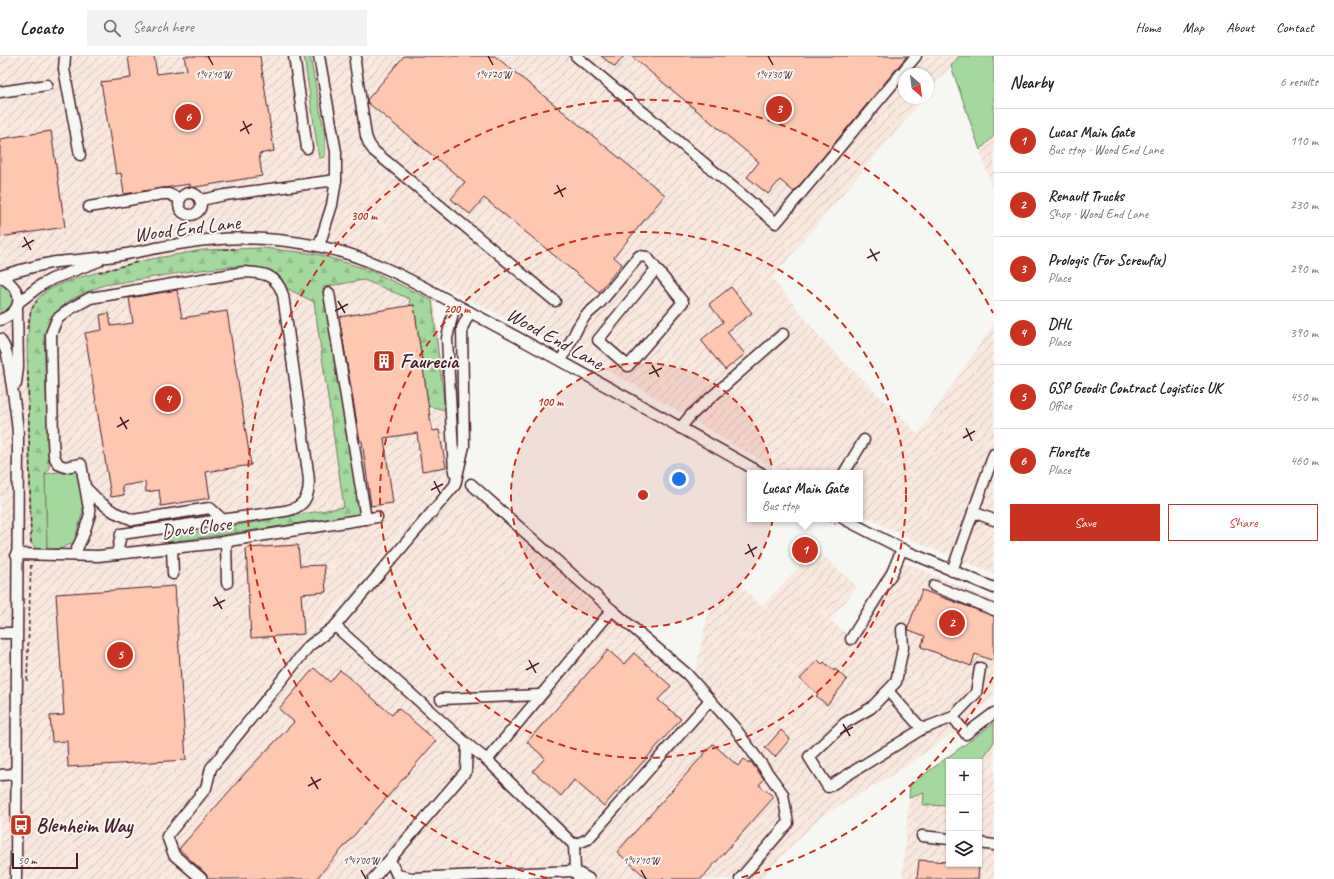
<!DOCTYPE html>
<html lang="en">
<head>
<meta charset="utf-8">
<style>
  body { margin:0; font-family:Caveat,sans-serif; background:#f2f2f2; color:#202124 }
  .controls { position:absolute; right:12px; bottom:12px; display:grid; overflow:hidden; border-radius:0px; box-shadow:0 1px 3px #0004 }
  .controls button { width:36px; height:36px; display:grid; place-items:center; padding:0; border:0; border-bottom:1px solid #e0e0e0; background:#fff; color:#202124; font:20px sans-serif }
  .compass { position:absolute; left:898px; top:12px; width:36px; height:36px; border-radius:50%; background:#fff; box-shadow:0 1px 3px #0004; rotate:152deg }
  .scale { position:absolute; left:12px; bottom:10px; width:66px; box-sizing:border-box; padding-left:4px; border:2px solid #4a1f2b; border-top:0; font-size:11px; line-height:14px; white-space:nowrap; color:#4a1f2b; -webkit-text-stroke:3px #f6f6f2; paint-order:stroke }
  .you { position:absolute; left:679px; top:423px; width:14px; height:14px; margin:-10px; border:3px solid #fff; border-radius:50%; background:#1a73e8; box-shadow:0 0 0 6px #1a73e833 }
  .badge { display:grid; place-items:center; width:26px; height:26px; border-radius:50%; background:#c8321e; color:#fff; font-size:13px; font-weight:700 }
  .pin { position:absolute; translate:-50% -50%; border:2px solid #fff; box-shadow:0 1px 4px #0006 }
  .popup { position:absolute; left:747px; top:414px; width:116px; height:52px; box-sizing:border-box; display:grid; place-content:center; border-radius:0px; background:#fff; filter:drop-shadow(0 1px 3px #0005); font-size:13px; white-space:nowrap; color:#757577 }
  .popup b { font-size:15px; color:#202124 }
  .popup::after { content:''; position:absolute; left:50%; top:100%; margin-left:-8px; border:8px solid transparent; border-top-color:#fff }
  .list { margin:0; padding:0; list-style:none }
  h2 { display:flex; justify-content:space-between; align-items:center; height:52px; margin:0; padding:0 16px; font-size:17px }
  h2 small { font-size:13px; font-weight:400; color:#757577 }
  .list li { display:grid; grid-template-columns:26px 1fr auto; gap:12px; align-items:center; box-sizing:border-box; height:64px; padding:0 16px; border-top:1px solid #e0e0e0 }
  .list b { display:block; font-size:15px; white-space:nowrap }
  .list p { margin:0; font-size:13px; white-space:nowrap; color:#757577 }
  .list em { font-size:13px; font-style:normal; color:#757577 }
  .actions { display:flex; gap:8px; padding:12px 16px }
  .actions a { flex:1; padding:9px 0; border:1px solid #c8321e; border-radius:0px; text-align:center; font-size:14px; color:#c8321e }
  .actions .main { background:#c8321e; color:#fff }
  .icon { flex:none; width:22px; height:22px; fill:none; stroke:currentColor; stroke-width:2; stroke-linecap:round; stroke-linejoin:round }
  .map { position:relative; flex:none; width:994px; height:823px; overflow:hidden }
  header { display:flex; align-items:center; gap:24px; box-sizing:border-box; height:56px; padding:0 20px; background:#fff; border-bottom:1px solid #e0e0e0 }
  header strong { font-size:19px }
  nav { display:flex; gap:22px; margin-inline-start:auto; font-size:14px }
  .search { width:280px; height:36px; background:#f2f2f2; display:flex; align-items:center; gap:10px; box-sizing:border-box; padding:0 14px; border-radius:0px; color:#757577; font-size:15px }
  main { display:flex }
  aside { flex:1; background:#fff }
  .map>svg:first-child { display:block }
  .industrial { fill:url(#industrial-furrows); fill-rule:evenodd }
  .green { fill:#a3d99c; stroke:#767c64 }
  .forest { fill:url(#forest-firs); stroke:#767c64 }
  .building { fill:#fdc7b0; stroke:#4a1f2b }
  .lines { fill:none; stroke-linecap:round; stroke-linejoin:round }
  .minor-casing { stroke:#4a1f2b; stroke-width:13 }
  .path { stroke:#4a1f2b; stroke-width:1.5; stroke-dasharray:4 3; stroke-linecap:butt }
  .minor { stroke:#f6f6f2; stroke-width:10 }
  .ticks { fill:none; stroke:#4a1f2b; stroke-width:1.5 }
  .ring { fill:none; stroke:#c8321e; stroke-width:2; stroke-dasharray:7 5 }
  .labels { text-anchor:middle; stroke-width:4; stroke-linejoin:round; paint-order:stroke }
  .street-label { font-size:20px; fill:#4a1f2b; stroke:#f6f6f2 }
  .poi-label { font-size:20px; font-weight:bold; fill:#4a1f2b; stroke:#f6f6f2; text-anchor:start }
  .ticks-label { font-size:10px; text-anchor:middle; fill:#4a1f2b; stroke:#f6f6f2; stroke-width:4; stroke-linejoin:round; paint-order:stroke }
  .centre { fill:#c8321e; stroke:#f6f6f2; stroke-width:2 }
  .ring-label { font-size:12px; text-anchor:middle; font-weight:bold; fill:#c8321e; stroke:#f6f6f2; stroke-width:4; stroke-linejoin:round; paint-order:stroke }
</style>
</head>
<body>
<header>
<strong>Locato</strong>
<div class="search"><svg class="icon" aria-label="search" viewBox="0 0 24 24"><circle cx="10" cy="10" r="6"/><path d="M15 15l6 6"/></svg>Search here</div>
<nav><a>Home</a><a>Map</a><a>About</a><a>Contact</a></nav>
</header>
<main>
<div class="map">
<svg width="994" height="823" viewBox="0 0 994 823">
  <defs>
    <pattern id="industrial-furrows" width="10" height="10" patternUnits="userSpaceOnUse"><rect width="10" height="10" fill="#f8e8de"/><path d="M-1 1l2-2M0 10L10 0M9 11l2-2" fill="none" stroke="#d6c7bf"/></pattern>
    <pattern id="forest-firs" width="22" height="20" patternUnits="userSpaceOnUse"><rect width="22" height="20" fill="#a3d99c"/><path d="M5 1l3.5 6h-7zM16 11l3.5 6h-7z" fill="#8eba87"/></pattern>
  </defs>
  <rect width="100%" height="100%" fill="#f6f6f2"/>
  <filter id="ink" filterUnits="userSpaceOnUse"><feTurbulence type="fractalNoise" baseFrequency=".025" numOctaves="2"/><feDisplacementMap in="SourceGraphic" scale="8" xChannelSelector="R" yChannelSelector="G"/><feConvolveMatrix kernelMatrix="1 2 1 2 8 2 1 2 1" color-interpolation-filters="sRGB"/></filter>
  <g filter="url(#ink)">
    <g class="industrial">
      <path d="M0,0H959L928,37V18H904V42H924L772,222L823,285L918,378L994,268V518L903,480L860,457V417H785L744,395L633,328L433,225L452,419L695,618L707,561L738,527L762,550L816,493L857,531L830,564L848,579L893,501L994,545V641L956,675L899,715L819,762L760,823H0ZM429,445L367,520L201,706Z"/>
      <path d="M994,80V138L980,94Z"/>
      <path d="M994,667V823H902L910,729ZM949,706H979V808H949Z"/>
    </g>
    <g class="green">
      <path d="M304,0H310L325,80V101L319,102Z"/>
      <path d="M959,0H994V80L980,94L951,10Z"/>
      <path d="M0,226C4,228 10,233 12,237C16,246 8,255 0,257Z"/>
      <path d="M78,413L84,452L74,486L63,492L47,494L45,418Z"/>
      <path d="M994,667V686L983,702L979,713V706H949V750L923,749L924,737L909,742L910,729Z"/>
    </g>
    <path class="forest" d="M263,192L317,198L369,214L432,244L445,354L428,350L414,249H409L410,243L364,224L323,231L362,459L169,486L161,482L344,451L314,246L288,233L277,218L263,212L235,210L192,215L104,229L84,237L64,248L44,279L49,414L45,418L47,494L37,493L31,487L27,286L31,254L38,242L49,233L77,222L146,204L203,194Z"/>
    <g class="building">
      <path d="M128,0H154L157,18L187,14L184,0H260L274,95L259,98L262,120L190,132V128L124,138L121,117L116,118L101,26L131,22Z"/>
      <path d="M404,0H495L665,139L614,201L622,208L599,236L484,142L470,158L451,143L465,126L368,47L367,44Z"/>
      <path d="M601,0H624L615,11Z"/>
      <path d="M631,0H907L794,136L780,124L768,138L747,121L759,106Z"/>
      <path d="M51,75L65,171L0,181V83Z"/>
      <path d="M731,231L752,257L727,276L745,298L725,314L701,284L723,266L709,248Z"/>
      <path d="M177,234L182,262L227,255L251,409L206,416L210,442L161,450L159,434L146,436L145,426L122,430L124,439L111,441L85,277L102,274L100,259L109,257L111,270L133,267L129,242Z"/>
      <path d="M414,249L432,375L439,374L446,411L422,415L417,377L384,382L393,447L371,450L362,385H360L339,261Z"/>
      <path d="M298,489L300,510L324,509L326,536L301,538L304,578L251,582L246,492Z"/>
      <path d="M175,530L186,704L68,711L67,685L52,686L50,660L64,659L56,538Z"/>
      <path d="M922,534L994,560V605L975,598L971,610L921,591L925,580L909,574L908,571Z"/>
      <path d="M608,594L624,608L634,597L671,630L658,644L681,663L604,750L574,724L561,740L533,715L545,702L527,686Z"/>
      <path d="M818,604L822,608L824,606L834,615L835,613L847,624L827,649L816,640L818,638L800,623Z"/>
      <path d="M314,612L330,626L340,614L392,659L398,652L436,685L316,823H208L206,818L179,793L246,716L294,666L279,653Z"/>
      <path d="M781,674L790,683L775,701L765,692Z"/>
      <path d="M713,688L738,710L744,703L749,707L750,705L764,723L759,729L774,741L701,823H648L617,796Z"/>
      <path d="M919,804L949,806V808L979,809L978,823H917Z"/>
    </g>
    <g class="lines">
      <g class="minor-casing">
        <g id="minor">
          <path d="M65,0L64,13L80,99"/>
          <path d="M294,0L307,92"/>
          <path d="M319,0L336,96V124L332,149L319,190"/>
          <path d="M356,0L355,6L366,80L369,88L374,95L555,245"/>
          <path d="M576,0L776,167L916,0"/>
          <path d="M0,36L47,29"/>
          <circle cx="190" cy="148" r="11"/>
          <path d="M201,144L225,139L336,124"/>
          <path d="M89,151L162,138H169L180,143"/>
          <path d="M0,220C18,215 37,209 56,206C75,204 95,203 114,200C145,195 176,187 207,184C243,180 282,183 318,190C378,202 430,235 483,263C577,313 669,365 761,417"/>
          <path d="M0,221C23,232 26,254 0,264"/>
          <path d="M329,237L366,463"/>
          <path d="M19,246L41,229L52,223L99,205"/>
          <path d="M0,283C8,295 8,303 10,318C13,338 17,358 18,379L16,823"/>
          <path d="M561,305L578,271L585,260L599,248L639,200L647,201L683,246L628,310L598,284L656,213"/>
          <path d="M16,328L18,311L17,252"/>
          <path d="M680,372L691,359L783,278"/>
          <path d="M454,416L447,282L455,248"/>
          <path d="M844,417L864,384"/>
          <path d="M471,428L612,554L687,618L735,672L783,738L788,767L740,823"/>
          <path d="M86,432L100,446L114,456L133,464L210,452L222,463"/>
          <path d="M973,456L994,464"/>
          <path d="M844,463L906,495L994,532"/>
          <path d="M226,486L227,527"/>
          <path d="M172,492L173,518"/>
          <path d="M16,498L98,500L172,492L210,488L377,461"/>
          <path d="M74,499L83,480L90,458L81,408L65,411L58,408L54,400L53,384L51,278L57,263L70,253L90,242L244,216C264,217 276,218 283,239L308,416C310,429 310,444 297,451C294,453 289,454 285,455L121,478L117,498"/>
          <path d="M952,515L994,398"/>
          <path d="M934,530L994,554"/>
          <path d="M335,570L467,688L487,704L574,789L575,815L589,823"/>
          <path d="M902,573L903,592L896,626L871,652L845,667L809,701L828,731L922,673L953,661"/>
          <path d="M0,577H16"/>
          <path d="M851,583L892,517L902,493"/>
          <path d="M980,612L976,637L953,661L966,678L994,657"/>
          <path d="M888,635L922,673"/>
          <path d="M441,643L540,639"/>
          <path d="M487,704L612,554"/>
          <path d="M0,719L16,718"/>
          <path d="M922,780L949,783"/>
          <path d="M979,787L994,789"/>
          <path d="M574,789L588,783L710,644"/>
          <path d="M390,804L397,819L412,822L575,815L578,821"/>
          <path d="M202,823L174,799L167,780L206,732L211,712L309,590L335,570L455,429L464,390L462,272L470,256"/>
          <path d="M373,823L466,715L467,688"/>
        </g>
      </g>
      <g class="path">
        <path d="M224,193H238"/>
        <path d="M99,216L138,206"/>
        <path d="M27,273L31,254L37,245"/>
        <path d="M28,315L31,489"/>
        <path d="M828,463L836,468"/>
        <path d="M27,625L31,507"/>
      </g>
      <use href="#minor" class="minor"/>
    </g>
  </g>
  <path class="ticks" d="M208,0L213,9M488,0L493,9M768,0L773,9M243,65L249,78M240,75L252,68M557,129L563,141M554,138L566,132M24,181L31,194M22,191L34,184M870,193L877,205M867,202L880,196M338,245L345,257M335,255L348,248M652,309L659,321M649,318L662,312M120,361L127,373M117,371L129,364M966,372L972,385M963,382L975,375M434,425L440,437M431,434L443,428M748,488L754,501M745,498L757,491M215,541L222,553M213,550L225,544M529,604L536,617M526,614L539,607M843,668L850,680M840,678L853,671M311,721L318,733M308,730L321,723M361,814L366,823M641,814L646,823"/>
  <circle cx="643" cy="439" r="132" fill="#c8321e" fill-opacity=".12"/>
  <g class="ring">
    <circle cx="643" cy="439" r="132"/>
    <circle cx="643" cy="439" r="263"/>
    <path d="M993 621A395 395 0 0 1 739 822M547 822A395 395 0 1 1 993 257"/>
  </g>
  <defs>
    <g id="building-square" transform="scale(1.15)"><rect x="-9" y="-9" width="18" height="18" rx="4" fill="#c8321e" stroke="#f6f6f2"/><path d="M-4-6H4V6H1V3H-1V6H-4ZM-2.5-4.3h1.7v1.8h-1.7ZM.8-4.3h1.7v1.8H.8ZM-2.5-1h1.7V.8h-1.7ZM.8-1h1.7V.8H.8Z" fill="#fff"/></g>
    <g id="bus-square" transform="scale(1.15)"><rect x="-9" y="-9" width="18" height="18" rx="4" fill="#c8321e" stroke="#f6f6f2"/><path d="M-5-6H5V4H4V6H2V4H-2V6H-4V4H-5ZM-3.5-4V0h7V-4ZM-3.5 1.2v1.5H-2V1.2ZM2 1.2v1.5H3.5V1.2Z" fill="#fff"/></g>
  </defs>
  <g fill-rule="evenodd">
    <use href="#building-square" x="384" y="305"/>
    <use href="#bus-square" x="21" y="769"/>
  </g>
  <g class="labels">
    <g class="street-label">
      <text transform="translate(187 172) rotate(-7)" y="7">Wood End Lane</text>
      <text transform="translate(555 282) rotate(29)" y="7">Wood End Lane</text>
      <text transform="translate(196 471) rotate(-7)" y="7">Dove Close</text>
    </g>
    <g class="poi-label">
      <text x="400" y="312">Faurecia</text>
      <text x="36" y="776">Blenheim Way</text>
    </g>
  </g>
  <g class="ticks-label">
    <text x="213" y="22">1°47'10"W</text>
    <text x="493" y="22">1°47'20"W</text>
    <text x="773" y="22">1°47'30"W</text>
    <text x="361" y="808">1°47'00"W</text>
    <text x="641" y="808">1°47'10"W</text>
  </g>
  <circle cx="643" cy="439" r="6" class="centre"/>
  <g class="ring-label">
    <text x="364" y="164">300 m</text>
    <text x="457" y="257">200 m</text>
    <text x="550" y="350">100 m</text>
  </g>
</svg>
<div class="controls">
<button>+</button>
<button>−</button>
<button><svg class="icon" aria-label="layers" viewBox="0 0 24 24"><path d="M12 4l9 5-9 5-9-5zM3 14l9 5 9-5"/></svg></button>
</div>
<svg class="compass" viewBox="-18 -18 36 36"><path d="M0-13l5 13h-10z" fill="#e53935"/><path d="M0 13l5-13h-10z" fill="#757577"/></svg>
<div class="scale">50 m</div>
<div class="you"></div>
<div class="pin badge" style="left:805px;top:494px">1</div>
<div class="popup"><b>Lucas Main Gate</b>Bus stop</div>
<div class="pin badge" style="left:952px;top:567px">2</div>
<div class="pin badge" style="left:779px;top:53px">3</div>
<div class="pin badge" style="left:168px;top:343px">4</div>
<div class="pin badge" style="left:120px;top:599px">5</div>
<div class="pin badge" style="left:188px;top:61px">6</div>
</div>
<aside>
<h2>Nearby<small>6 results</small></h2>
<ul class="list">
<li><span class="badge">1</span><div><b>Lucas Main Gate</b><p>Bus stop · Wood End Lane</p></div><em>110 m</em></li>
<li><span class="badge">2</span><div><b>Renault Trucks</b><p>Shop · Wood End Lane</p></div><em>230 m</em></li>
<li><span class="badge">3</span><div><b>Prologis (For Screwfix)</b><p>Place</p></div><em>290 m</em></li>
<li><span class="badge">4</span><div><b>DHL</b><p>Place</p></div><em>390 m</em></li>
<li><span class="badge">5</span><div><b>GSP Geodis Contract Logistics UK</b><p>Office</p></div><em>450 m</em></li>
<li><span class="badge">6</span><div><b>Florette</b><p>Place</p></div><em>460 m</em></li>
</ul>
<div class="actions"><a class="main">Save</a><a>Share</a></div>
</aside>
</main>
</body>
</html>
